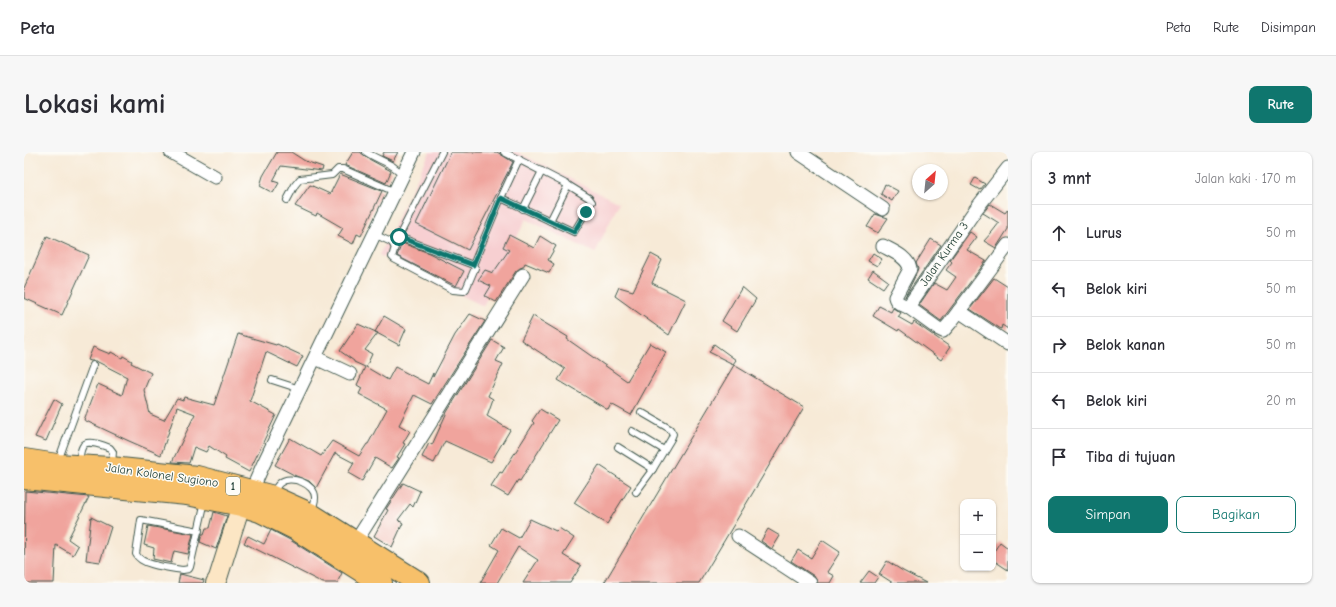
<!DOCTYPE html>
<html lang="id">
<head>
<meta charset="utf-8">
<style>
  body { margin:0; font-family:"Comic Neue",sans-serif; background:#f7f7f7; color:#2b2b33 }
  .controls { position:absolute; right:12px; bottom:12px; display:grid; overflow:hidden; border-radius:8px; box-shadow:0 1px 3px #0004 }
  .controls button { width:36px; height:36px; display:grid; place-items:center; padding:0; border:0; border-bottom:1px solid #e1e1e2; background:#fff; color:#2b2b33; font:20px sans-serif }
  .compass { position:absolute; left:888px; top:12px; width:36px; height:36px; border-radius:50%; background:#fff; box-shadow:0 1px 3px #0004; rotate:27deg }
  .stop { position:absolute; width:12px; height:12px; margin:-9px; border:3px solid #0f766e; border-radius:50%; background:#fff }
  .stop.end { background:#0f766e; border-color:#fff; box-shadow:0 1px 4px #0008 }
  .list { margin:0; padding:0; list-style:none }
  h2 { display:flex; justify-content:space-between; align-items:center; height:52px; margin:0; padding:0 16px; font-size:17px }
  h2 small { font-size:13px; font-weight:400; color:#7c7c81 }
  .list li { display:grid; grid-template-columns:26px 1fr auto; gap:12px; align-items:center; box-sizing:border-box; height:56px; padding:0 16px; border-top:1px solid #e1e1e2 }
  .list b { display:block; font-size:15px; white-space:nowrap }
  .list em { font-size:13px; font-style:normal; color:#7c7c81 }
  .actions { display:flex; gap:8px; padding:12px 16px }
  .actions a { flex:1; padding:9px 0; border:1px solid #0f766e; border-radius:8px; text-align:center; font-size:14px; color:#0f766e }
  .actions .main { background:#0f766e; color:#fff }
  .icon { flex:none; width:22px; height:22px; fill:none; stroke:currentColor; stroke-width:2; stroke-linecap:round; stroke-linejoin:round }
  .map { position:relative; flex:none; width:984px; height:431px; overflow:hidden; border-radius:8px }
  header { display:flex; align-items:center; gap:24px; box-sizing:border-box; height:56px; padding:0 20px; background:#fff; border-bottom:1px solid #e1e1e2 }
  header strong { font-size:19px }
  nav { display:flex; gap:22px; margin-inline-start:auto; font-size:14px }
  .intro { display:flex; align-items:center; justify-content:space-between; box-sizing:border-box; height:96px; padding:0 24px }
  h1 { margin:0; font-size:28px }
  .button { padding:10px 18px; border-radius:8px; background:#0f766e; color:#fff; font-size:14px; font-weight:700 }
  main { display:flex; gap:24px; padding:0 24px }
  aside { flex:1; background:#fff; border-radius:8px; box-shadow:0 1px 3px #0004 }
  .map>svg:first-child { display:block }
  .built { fill:#f7cfd1 }
  .building { fill:#f0a49d }
  .lines { fill:none; stroke-linecap:round; stroke-linejoin:round }
  .lane-casing { stroke:#3f574c; stroke-width:8 }
  .street-casing { stroke:#3f574c; stroke-width:15 }
  .secondary-casing { stroke:#3f574c; stroke-width:20 }
  .highway-casing { stroke:#3f574c; stroke-width:24 }
  .lane { stroke:#fff; stroke-width:6 }
  .street { stroke:#fff; stroke-width:13 }
  .secondary { stroke:#fce6c4; stroke-width:18 }
  .highway { stroke:#f7c06b; stroke-width:22 }
  .route { stroke:#0f766e; stroke-width:5 }
  .labels { text-anchor:middle; stroke-width:3; stroke-linejoin:round; paint-order:stroke }
  .shield { fill:#fdfcf7; stroke:#62766e; stroke-width:1 }
  .shield-label { font-size:11px; font-weight:bold; fill:#1f3d34 }
  .street-label { font-size:12px; fill:#1f3d34; stroke:#fdfcf7 }
</style>
</head>
<body>
<header>
<strong>Peta</strong>
<nav><a>Peta</a><a>Rute</a><a>Disimpan</a></nav>
</header>
<div class="intro"><h1>Lokasi kami</h1><a class="button">Rute</a></div>
<main>
<div class="map">
<svg width="984" height="431" viewBox="0 0 984 431">
  <rect width="100%" height="100%" fill="#fdfcf7"/>
  <filter id="ink" filterUnits="userSpaceOnUse"><feTurbulence type="fractalNoise" baseFrequency=".025" numOctaves="2"/><feDisplacementMap in="SourceGraphic" scale="8" xChannelSelector="R" yChannelSelector="G"/><feConvolveMatrix kernelMatrix="1 2 1 2 8 2 1 2 1" color-interpolation-filters="sRGB"/></filter>
  <filter id="wash" filterUnits="userSpaceOnUse"><feTurbulence type="fractalNoise" baseFrequency=".012" numOctaves="4" result="noise"/><feDisplacementMap in="SourceGraphic" scale="16" xChannelSelector="R" yChannelSelector="G"/><feGaussianBlur stdDeviation="0.9" result="paint"/><feColorMatrix in="noise" values="0 0 0 0 0 0 0 0 0 0 0 0 0 0 0 0 0 1.4 0 .05"/><feComposite in="paint" operator="in"/></filter>
  <g filter="url(#wash)">
    <rect width="100%" height="100%" fill="#f7ead7"/>
    <path class="built" d="M406,0H493L595,51L571,101L502,67L459,154L355,103Z"/>
    <g id="blocks">
      <g class="building">
        <path d="M253,0H267L281,9L299,15L298,19L257,14L249,29L255,31L249,41L236,34L239,24Z"/>
        <path d="M329,0H336L345,7L367,19L362,31L321,13Z"/>
        <path d="M360,0H374L369,9L358,4Z"/>
        <path d="M427,0H473L489,10L444,98L392,72Z"/>
        <path d="M316,22L358,39L337,84L333,82L329,92L314,84L319,76L293,61L292,64L271,54L286,33L306,42Z"/>
        <path d="M951,26L961,32L956,38L947,33Z"/>
        <path d="M861,32L874,39L868,49L857,42Z"/>
        <path d="M966,52L981,61L984,57V77L972,96L960,89L968,80L975,71L959,61Z"/>
        <path d="M851,62L864,66L854,81L843,75Z"/>
        <path d="M946,80L953,85L943,98L962,109L917,169L895,153L910,131L923,138L932,125L922,118L928,110L926,108Z"/>
        <path d="M485,83L510,96L516,84L532,94L524,108L530,112L525,121L501,111L499,115L496,116L492,119L472,150L461,144L467,134L454,128L461,118L469,121L485,98L479,95Z"/>
        <path d="M23,84L65,103L38,163L0,146V136Z"/>
        <path d="M907,87L917,93L881,145L893,120L894,117L892,111Z"/>
        <path d="M378,91L405,101L440,119L432,134L373,104Z"/>
        <path d="M849,101L858,107L853,114L844,109Z"/>
        <path d="M627,102L638,108L628,131L662,148L645,183L591,144L595,135L609,139Z"/>
        <path d="M849,118L864,129L859,136L844,126Z"/>
        <path d="M970,126L984,135V177L978,173L977,177L946,157Z"/>
        <path d="M718,135L732,147L713,179L698,169Z"/>
        <path d="M855,154L867,160L869,156L877,161L874,165L888,173L890,170L926,195L917,208L875,177L874,179L849,164Z"/>
        <path d="M446,162L461,169L408,252L390,243L375,273L386,279L379,291L381,292L373,305L375,306L368,316L351,306L338,329L324,321L330,311L311,301L292,336L285,329L272,324L251,313L266,286L297,304L308,289L335,304L343,292H344L363,257L335,242L338,236L333,233L341,215L330,210V209L316,199L334,172L354,181L341,198L348,202L342,215L364,228L371,215L404,232L409,221V225L431,183Z"/>
        <path d="M360,164L382,177L375,193L351,180Z"/>
        <path d="M509,164L544,185L543,187L603,229L626,191L642,200L607,263L587,252L584,258L534,228L541,217L497,188Z"/>
        <path d="M214,182L252,193L253,192L279,204L273,215L242,200L226,249L252,263L225,320L201,307L202,305L185,294L182,300L170,295L165,311L148,310L171,262L153,255L137,303L105,289L60,268L74,232L98,243L103,225L72,209H67L64,208L69,195L86,202L87,200L98,206L99,204L108,209L107,211L127,221L120,238L126,262L140,268L153,246L159,248L160,245L190,253Z"/>
        <path d="M468,188L480,195L472,209L479,212L464,244L469,247L463,264L486,278L467,310L421,289L410,311L398,305L405,291L408,293L423,260Z"/>
        <path d="M690,192L712,208L709,212L685,200Z"/>
        <path d="M710,213L780,255L675,431H580Z"/>
        <path d="M30,247L38,252L22,289L11,285Z"/>
        <path d="M516,257L534,268L496,329L494,328L484,344L467,334L476,320L478,321L510,271L508,269Z"/>
        <path d="M575,313L607,334L583,372L550,351Z"/>
        <path d="M379,331L396,339L389,355L386,352L374,368L379,371L368,395L350,384L364,358L362,357Z"/>
        <path d="M1,339L65,345L44,387L54,394L49,403L32,393L30,431H0Z"/>
        <path d="M190,360L203,364L192,397L176,390L178,382H180L182,376H186Z"/>
        <path d="M67,365L87,375L76,410L62,408Z"/>
        <path d="M506,367L532,379L535,376L550,386L539,403L557,414L546,431H499L514,408L494,395L473,431H456L475,398L467,393L477,376L495,386Z"/>
        <path d="M124,374L169,382L164,402L150,399L147,411L129,407L130,396L120,393Z"/>
        <path d="M744,377L756,384L748,397L737,389Z"/>
        <path d="M247,378L266,388L318,421L313,431H299L220,391L224,384L240,392Z"/>
        <path d="M798,388L816,400L803,420L810,424L806,431H794L790,424L767,409L774,398L787,406Z"/>
        <path d="M976,390L984,396V418L969,408V401Z"/>
        <path d="M863,409L879,419L902,431H869L855,422Z"/>
        <path d="M845,419L854,425L850,431H836Z"/>
        <path d="M156,422L180,428L179,431H154Z"/>
      </g>
    </g>
  </g>
  <g filter="url(#ink)">
    <use href="#blocks" fill-opacity="0" stroke="#3f574c" stroke-width="1"/>
    <g class="lines">
      <g class="lane-casing">
        <g id="lane">
          <path d="M342,0C355,9 370,11 379,24"/>
          <path d="M477,46L550,80L568,50L565,46L544,33L480,0"/>
          <path d="M263,48L271,33L276,27L308,23L314,17H319L371,40"/>
          <path d="M499,57L518,19"/>
          <path d="M526,69L544,33"/>
          <path d="M350,82L367,90L371,95L368,105L370,107L429,138L440,139L442,137L451,116L449,113L477,46L495,7"/>
          <path d="M375,85L449,113"/>
          <path d="M370,94L418,0"/>
          <path d="M248,228L276,237"/>
          <path d="M608,279L640,298"/>
          <path d="M594,295L629,317"/>
          <path d="M34,309L69,213"/>
          <path d="M55,310C56,305 56,298 59,294C62,287 81,294 86,296L89,300L88,312"/>
          <path d="M612,340L629,317L647,287L649,282L646,277L617,260"/>
          <path d="M249,341C251,338 253,333 256,331C266,322 292,332 291,346C291,350 289,355 287,359"/>
          <path d="M175,379L117,368L112,402C117,414 148,416 159,418L165,417L166,415C171,393 176,371 181,349"/>
        </g>
      </g>
      <g class="street-casing">
        <g id="street">
          <path d="M147,0L191,25"/>
          <path d="M774,0L859,57"/>
          <path d="M984,16L952,57L884,155L913,176L919,179L926,171L984,93"/>
          <path d="M859,94C868,99 884,105 886,117L871,145C872,151 879,153 884,155"/>
          <path d="M935,159L984,192"/>
          <path d="M292,206L326,222"/>
          <path d="M228,338L239,313L390,0"/>
          <path d="M714,384L786,431"/>
          <path d="M331,391L499,123"/>
        </g>
      </g>
      <g class="secondary-casing">
        <path id="secondary" d="M191,431L194,426L217,353"/>
      </g>
      <g class="highway-casing">
        <g id="highway">
          <path d="M0,308L33,313L87,316L173,325L246,344L286,362L395,431"/>
          <path d="M0,326L163,342L217,353L236,359L272,377L357,431"/>
        </g>
      </g>
      <use href="#lane" class="lane"/>
      <use href="#street" class="street"/>
      <use href="#secondary" class="secondary"/>
      <use href="#highway" class="highway"/>
    </g>
  </g>
  <g class="lines" filter="url(#ink)">
    <path class="route" d="M375,85L449,113L477,46L550,80L562,60"/>
  </g>
  <g class="labels">
    <rect class="shield" x="202" y="325" width="14" height="18" rx="3"/>
    <g class="shield-label">
      <text x="209" y="338">1</text>
    </g>
    <g class="street-label">
      <text transform="translate(920 102) rotate(-55)" y="4">Jalan Kurma 3</text>
      <text transform="translate(138 323) rotate(8)" y="4">Jalan Kolonel Sugiono</text>
    </g>
  </g>
</svg>
<div class="controls">
<button>+</button>
<button>−</button>
</div>
<svg class="compass" viewBox="-18 -18 36 36"><path d="M0-13l5 13h-10z" fill="#e53935"/><path d="M0 13l5-13h-10z" fill="#7c7c81"/></svg>
<div class="stop" style="left:375px;top:85px"></div>
<div class="stop end" style="left:562px;top:60px"></div>
</div>
<aside>
<h2>3 mnt<small>Jalan kaki · 170 m</small></h2>
<ul class="list">
<li><svg class="icon" aria-label="ahead" viewBox="0 0 24 24"><path d="M12 20V5M6 11l6-6 6 6"/></svg><div><b>Lurus</b></div><em>50 m</em></li>
<li><svg class="icon" aria-label="left" viewBox="0 0 24 24"><path d="M17 20v-9H6M10 6l-5 5 5 5"/></svg><div><b>Belok kiri</b></div><em>50 m</em></li>
<li><svg class="icon" aria-label="right" viewBox="0 0 24 24"><path d="M7 20v-9h11M14 6l5 5-5 5"/></svg><div><b>Belok kanan</b></div><em>50 m</em></li>
<li><svg class="icon" aria-label="left" viewBox="0 0 24 24"><path d="M17 20v-9H6M10 6l-5 5 5 5"/></svg><div><b>Belok kiri</b></div><em>20 m</em></li>
<li><svg class="icon" aria-label="arrive" viewBox="0 0 24 24"><path d="M6 21V4h12l-3 4 3 4H6"/></svg><div><b>Tiba di tujuan</b></div></li>
</ul>
<div class="actions"><a class="main">Simpan</a><a>Bagikan</a></div>
</aside>
</main>
</body>
</html>
